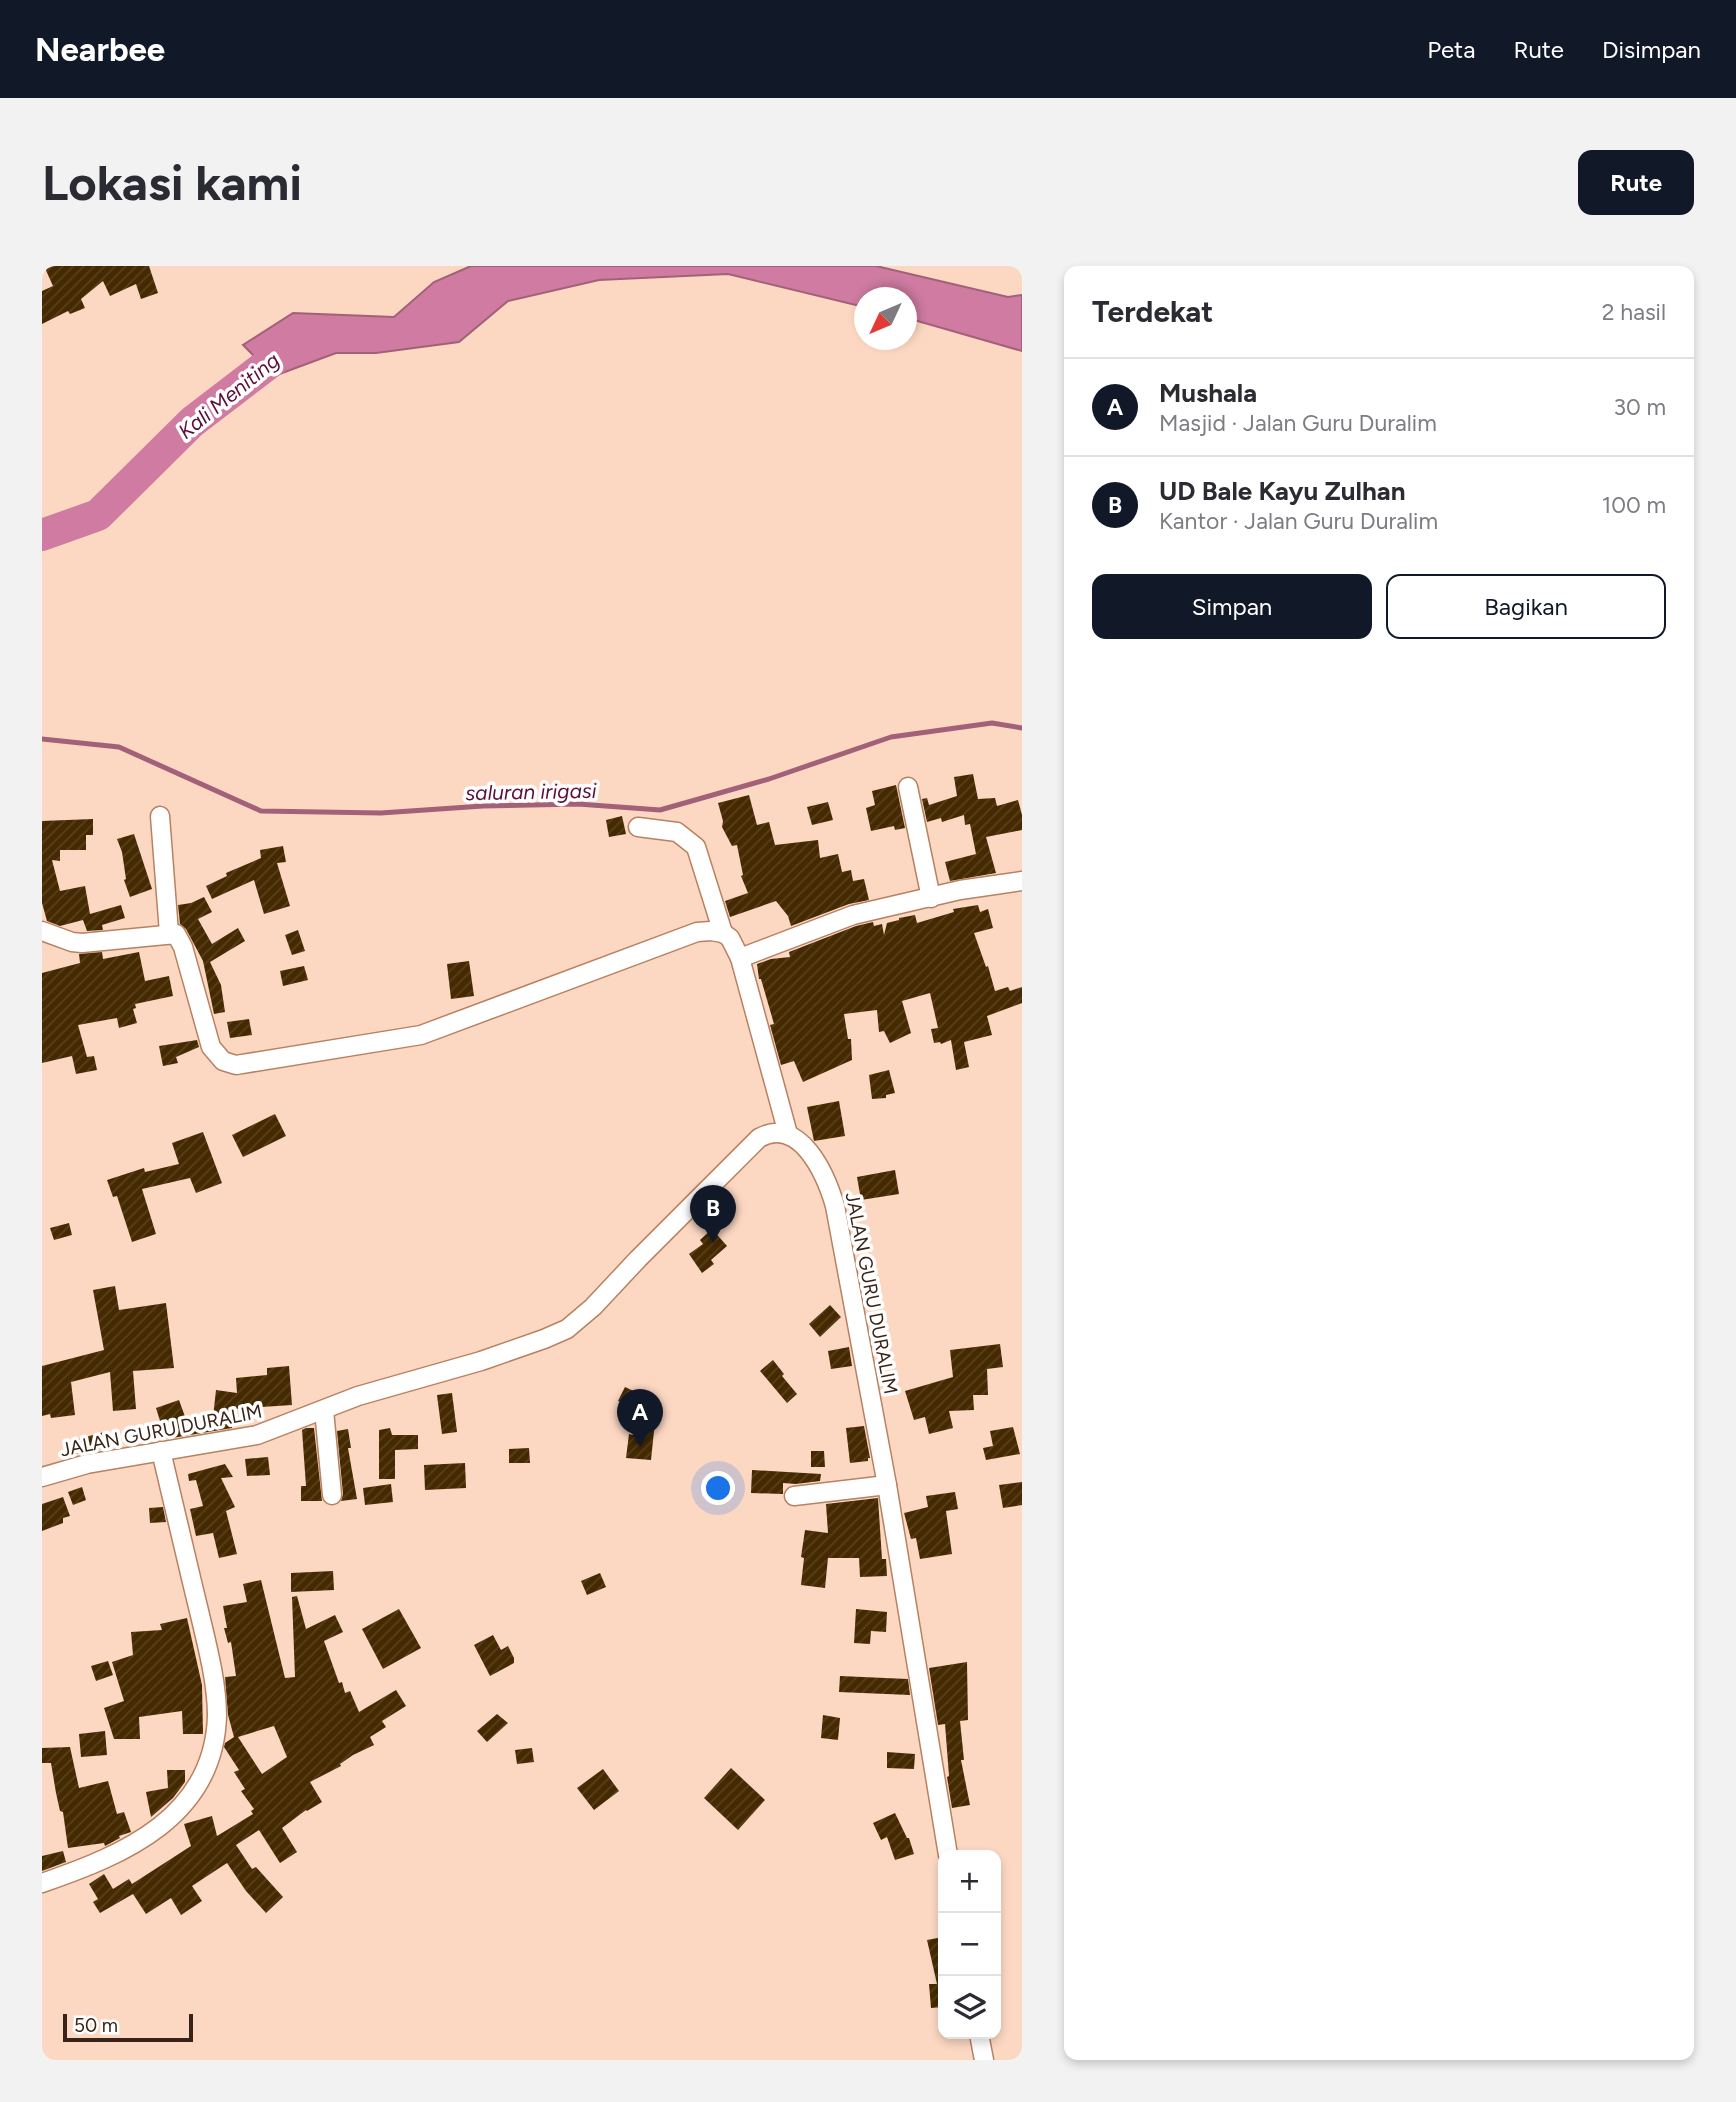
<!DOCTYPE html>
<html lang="id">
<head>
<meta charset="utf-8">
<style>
  body { margin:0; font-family:Figtree,sans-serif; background:#f2f2f3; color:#2b2b33 }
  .controls { position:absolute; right:21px; bottom:21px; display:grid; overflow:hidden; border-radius:14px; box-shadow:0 4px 10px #0003 }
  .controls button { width:63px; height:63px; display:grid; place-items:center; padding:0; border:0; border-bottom:2px solid #e1e1e2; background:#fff; color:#2b2b33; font:35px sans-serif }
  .compass { position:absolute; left:812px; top:21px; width:63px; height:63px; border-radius:50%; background:#fff; box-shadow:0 4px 10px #0003; rotate:226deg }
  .scale { position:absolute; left:21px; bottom:18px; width:130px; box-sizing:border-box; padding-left:7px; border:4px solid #3a2316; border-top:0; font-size:19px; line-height:24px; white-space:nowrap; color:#3a2316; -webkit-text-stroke:5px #fff; paint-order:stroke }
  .you { position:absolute; left:677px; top:1223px; width:24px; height:24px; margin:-18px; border:5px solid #fff; border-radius:50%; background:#1a73e8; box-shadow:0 0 0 10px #1a73e833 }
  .badge { display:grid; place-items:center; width:46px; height:46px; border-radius:50%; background:#111827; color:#fff; font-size:23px; font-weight:700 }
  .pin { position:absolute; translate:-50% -58px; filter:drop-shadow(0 2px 4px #0008) }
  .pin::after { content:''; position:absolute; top:37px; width:24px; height:21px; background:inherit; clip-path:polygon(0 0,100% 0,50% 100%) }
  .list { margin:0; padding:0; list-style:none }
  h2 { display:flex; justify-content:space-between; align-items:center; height:91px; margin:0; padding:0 28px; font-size:30px }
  h2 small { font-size:23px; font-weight:400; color:#7c7c81 }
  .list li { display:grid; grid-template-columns:46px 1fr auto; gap:21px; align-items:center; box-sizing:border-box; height:98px; padding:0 28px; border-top:2px solid #e1e1e2 }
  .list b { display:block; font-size:26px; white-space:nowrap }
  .list p { margin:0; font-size:23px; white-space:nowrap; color:#7c7c81 }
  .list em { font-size:23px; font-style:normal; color:#7c7c81 }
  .actions { display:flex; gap:14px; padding:21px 28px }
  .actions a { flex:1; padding:16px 0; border:2px solid #111827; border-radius:14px; text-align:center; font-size:24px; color:#111827 }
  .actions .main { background:#111827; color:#fff }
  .icon { flex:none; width:38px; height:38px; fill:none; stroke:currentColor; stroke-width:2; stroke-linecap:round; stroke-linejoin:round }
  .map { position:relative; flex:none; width:980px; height:1794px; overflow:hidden; border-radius:14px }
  header { display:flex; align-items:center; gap:42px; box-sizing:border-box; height:98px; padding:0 35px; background:#111827; color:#fff }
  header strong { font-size:33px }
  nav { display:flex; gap:38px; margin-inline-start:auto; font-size:24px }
  .intro { display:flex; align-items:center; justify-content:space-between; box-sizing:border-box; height:168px; padding:0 42px }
  h1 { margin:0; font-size:49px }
  .button { padding:18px 32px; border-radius:14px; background:#111827; color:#fff; font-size:24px; font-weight:700 }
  main { display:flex; gap:42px; padding:0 42px }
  aside { flex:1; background:#fff; border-radius:14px; box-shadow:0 4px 10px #0003 }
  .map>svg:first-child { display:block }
  .water { fill:#cf7ba2; stroke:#a26178; stroke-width:2 }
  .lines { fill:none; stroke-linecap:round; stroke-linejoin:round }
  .stream { stroke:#a26178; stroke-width:5 }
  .river { stroke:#cf7ba2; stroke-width:32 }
  .building { fill:url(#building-hatch); fill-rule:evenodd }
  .minor-casing { stroke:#b88161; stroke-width:21 }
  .minor { stroke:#fff; stroke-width:18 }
  .labels { text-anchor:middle; stroke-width:7; stroke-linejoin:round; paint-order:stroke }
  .street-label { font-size:19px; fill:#3a2316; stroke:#fff }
  .water-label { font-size:21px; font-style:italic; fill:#5b0e3a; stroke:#fff }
</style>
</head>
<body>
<header>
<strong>Nearbee</strong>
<nav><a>Peta</a><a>Rute</a><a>Disimpan</a></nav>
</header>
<div class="intro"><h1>Lokasi kami</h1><a class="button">Rute</a></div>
<main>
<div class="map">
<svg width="980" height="1794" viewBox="0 0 980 1794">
  <defs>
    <pattern id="building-hatch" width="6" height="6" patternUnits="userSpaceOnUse" patternTransform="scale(1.75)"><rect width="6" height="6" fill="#452a01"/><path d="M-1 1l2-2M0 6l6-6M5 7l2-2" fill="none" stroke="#58401d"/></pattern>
  </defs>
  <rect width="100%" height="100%" fill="#fcd8c3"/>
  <path class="water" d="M429,0H834L966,31L980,29V85L865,52L864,32H822V41L686,8L557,14L466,35L417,76L334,87H294L232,110L201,79L251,47L352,51L392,16Z"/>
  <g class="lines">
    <path class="stream" d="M0,473L77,481L219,545L339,547L441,540L536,538L618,544L727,513L849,471L950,457L980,462"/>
    <path class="river" d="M0,269L56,249L150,156L248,81H257"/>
  </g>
  <g class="building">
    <path d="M2,0H107L116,27L99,33L94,18L68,30L61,15L39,33L43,42L28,48L26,45L0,58V25L11,20Z"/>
    <path d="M931,508L936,533L953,532L955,540L976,534L980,549V564L944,571L954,607L908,615L903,596L934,588L928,558L923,559L922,549L900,556L899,552L885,556L880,533L885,532L887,539L915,530L912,511Z"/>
    <path d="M854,519L863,562L853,564L852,560L829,565L824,542L833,539L830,525Z"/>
    <path d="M707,529L715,559L727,556L733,579L776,574L778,592L796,588L800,606L809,604L811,615L822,613L827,634L807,638L749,660L746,650L734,635L688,651L683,635L706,627L699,610L701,609L695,579L690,580L680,561L681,555L676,537Z"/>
    <path d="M786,536L791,554L770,559L765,541Z"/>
    <path d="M580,550L584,568L567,571L564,554Z"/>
    <path d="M51,553V569H44V584H18V595L10,594L18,625L43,620L48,648L79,639L83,652L60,659L61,664L45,665L41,654L18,660L5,655L0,637V555Z"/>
    <path d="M92,568L110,623L88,631L82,614L84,613L80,586L75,573Z"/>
    <path d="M241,580L244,596L235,597L248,640L222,648L212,614L170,633L164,620L185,610L184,607L219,592L218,584Z"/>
    <path d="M162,631L170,646L156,653L170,678L196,662L203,675L168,696L179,719L183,746L172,748L161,695L144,663L138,658L136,639L149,637Z"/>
    <path d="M936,639L938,646L946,643L951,662L932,667L944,701L946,700L953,725L966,721L968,725L980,721V737L945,750L950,769L922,776L927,801L914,804L909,774L899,778L898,776L892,777L889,763L896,762L888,727L860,735L869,767L848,777L842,765L837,766L835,744L802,748L806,773H809L810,794L761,816L752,795L739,799L728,759L732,758L719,713H717L715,698L729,693L748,691L747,686L814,660L831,656L832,660L840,658L842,669L845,657L857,654V652L873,649L875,657L912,646L911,643Z"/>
    <path d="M256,664L263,685L250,689L243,669Z"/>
    <path d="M60,686L61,693L97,686L103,715L127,710L131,730L93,738L94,742L91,743L95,757L77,762L75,752L36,759L45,791L52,790L55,804L34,808L30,790L0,797V707L38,697L37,688Z"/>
    <path d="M427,695L432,730L409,733L405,698Z"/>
    <path d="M262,700L266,714L241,720L238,705Z"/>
    <path d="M207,753L210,769L188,772L185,756Z"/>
    <path d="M155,774L157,781L134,791L136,797L121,800L117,780Z"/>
    <path d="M847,804L853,827L844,829V832L830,833L827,809Z"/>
    <path d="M797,835L803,870L772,875L765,841Z"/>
    <path d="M233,848L244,870L201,891L190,869Z"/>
    <path d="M161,866L180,917L154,927L148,912L100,923L114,968L90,976L75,930L71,931L65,914L102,902L103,906L137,898L130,877Z"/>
    <path d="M853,904L857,928L819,934L815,911Z"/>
    <path d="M27,957L30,969L12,974L8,962Z"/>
    <path d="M670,963L685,980L669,994L672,998L660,1007L647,988L661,978L658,974Z"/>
    <path d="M73,1020L77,1044L124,1037L132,1102L91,1105L94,1143L71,1145L68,1106L29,1116L33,1149L9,1152L8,1148L0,1150V1100L62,1084L51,1024Z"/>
    <path d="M788,1039L799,1051L778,1071L767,1058Z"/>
    <path d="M958,1078L961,1101L945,1103L946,1129H931L932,1144L907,1145L911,1162L887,1168L883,1151L872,1154L863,1125L911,1111L908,1084Z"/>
    <path d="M807,1081L810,1100L789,1103L786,1085Z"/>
    <path d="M731,1094L742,1108L740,1110L755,1128L745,1137L718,1105Z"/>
    <path d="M247,1100L250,1139L190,1143V1162L124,1173L121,1158H119L114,1142L137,1134L145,1156L171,1151L174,1124L195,1127L194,1112L225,1109V1102Z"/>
    <path d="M583,1121L600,1129L593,1143L576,1135Z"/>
    <path d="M410,1127L415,1166L400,1168L395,1129Z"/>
    <path d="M601,1142L618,1149L612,1165L609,1194L584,1192L587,1168L591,1169Z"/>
    <path d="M822,1160L828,1192H826V1195L808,1197L804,1162Z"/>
    <path d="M971,1161L978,1188L944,1194L941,1182L951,1180L948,1165Z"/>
    <path d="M264,1162H272L280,1235H259V1220H264L260,1164Z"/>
    <path d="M348,1162L350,1169H376V1183L353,1184V1213H337V1164Z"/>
    <path d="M306,1163L309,1182H306L315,1233L299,1235L301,1228L295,1165Z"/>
    <path d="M66,1165L71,1178L50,1186L49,1184L24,1190L21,1177Z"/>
    <path d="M487,1182L488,1197H467V1183Z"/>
    <path d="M769,1185H782L783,1201H769Z"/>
    <path d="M226,1191L228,1209L205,1210L203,1193Z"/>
    <path d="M423,1197L424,1222L383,1224L382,1199Z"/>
    <path d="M183,1198L191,1211L179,1212L193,1241L184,1245L195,1288L177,1292L171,1267L154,1270L148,1243L161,1240L154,1214L147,1215L146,1208Z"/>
    <path d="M710,1204L779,1208L778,1215L754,1218L741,1217V1228L709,1227Z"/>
    <path d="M980,1216V1239L961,1242L957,1219Z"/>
    <path d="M349,1218L351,1236L323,1239L321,1222Z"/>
    <path d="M40,1221L44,1234L31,1239L26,1226Z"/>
    <path d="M913,1226L916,1243L904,1245L910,1288L878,1293L874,1272L869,1273L862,1247L886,1241L884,1230Z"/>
    <path d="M21,1231L28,1250L21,1252V1257L0,1265V1238Z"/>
    <path d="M836,1232L840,1293H844L845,1310L818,1311L817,1292H786L783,1322L759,1319L762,1292L759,1291L763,1264L786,1267L784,1238Z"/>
    <path d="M121,1241L124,1256L108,1257L107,1242Z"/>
    <path d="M291,1305L292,1324L249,1326V1307Z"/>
    <path d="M558,1307L564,1321L545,1329L539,1315Z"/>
    <path d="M219,1314L243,1412L253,1411L250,1331L255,1330L264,1363L293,1349L301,1366L282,1375L297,1417L300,1416L303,1427L308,1425L317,1446L354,1424L364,1440L340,1455L344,1461L328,1471L332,1479L311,1489L298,1498L299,1500L268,1516L280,1536L265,1545L264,1544L240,1562L255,1586L238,1597L217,1564L194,1579L210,1603L214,1601L241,1631L224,1647L204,1625L185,1597L150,1620L160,1635L139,1649L129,1632L104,1648L91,1628L58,1647L51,1636L56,1633L47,1618L62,1608L71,1623L87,1613L90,1618L149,1580L142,1558L170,1550L175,1570L211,1548L209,1545L212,1543L199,1525L203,1523L192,1506L197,1504L182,1481L183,1477L192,1471L186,1449L183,1411L194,1410L189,1376L186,1377L182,1362H185L181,1340L205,1336L201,1318ZM232,1460L245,1491L220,1508L196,1471Z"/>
    <path d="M357,1343L379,1382L341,1403L320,1363Z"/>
    <path d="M814,1343L845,1346L844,1366L829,1365L828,1378L812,1377Z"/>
    <path d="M145,1352L160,1419L161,1468H141L140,1445L97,1451L98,1473H72L62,1442L82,1435L70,1396L91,1389L89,1366L120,1364L118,1358Z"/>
    <path d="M451,1369L459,1384L466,1380L472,1392V1397L448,1410L432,1379Z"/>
    <path d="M66,1395L71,1409L54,1415L49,1400Z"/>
    <path d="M925,1396L926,1454L918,1455L922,1494H919L928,1539L910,1542L905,1511L907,1510L903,1458L896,1459L887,1402Z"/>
    <path d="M798,1410L866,1413L868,1429L797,1426Z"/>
    <path d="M455,1448L466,1457L445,1476L435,1465Z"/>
    <path d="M781,1449L798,1452L796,1474L779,1472Z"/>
    <path d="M63,1465L65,1489L39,1491L37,1468Z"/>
    <path d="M28,1481L37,1522L66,1515L75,1548L82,1546L89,1566L77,1570L78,1572L63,1580L62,1577L26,1582L21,1546L18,1545L14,1527L9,1497H0V1482Z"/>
    <path d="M490,1482L492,1496L475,1498L473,1484Z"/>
    <path d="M845,1486L873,1488L872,1503L845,1502Z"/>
    <path d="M689,1502L723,1534L696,1564L662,1532Z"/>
    <path d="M561,1503L577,1525L552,1544L535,1522Z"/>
    <path d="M125,1504H143V1516L131,1532L109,1551L104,1526L126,1522Z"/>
    <path d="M853,1547L865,1572H867L872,1588L853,1594L845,1571L839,1574L831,1557Z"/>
    <path d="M21,1585L24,1596L0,1605V1590Z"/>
    <path d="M901,1671V1741L889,1742L887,1718H895L885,1674Z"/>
  </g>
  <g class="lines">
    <g class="minor-casing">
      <g id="minor">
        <path d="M866,521L889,632"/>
        <path d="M118,550L127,667"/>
        <path d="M596,561L635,566L654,581L681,667"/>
        <path d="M0,665L30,676L40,677L134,668L141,681L169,781L181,795L194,799L379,769L655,666L669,665L681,667L688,672L698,692L746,868"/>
        <path d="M698,692L811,649L918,624L980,615"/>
        <path d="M282,1144L290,1229"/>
        <path d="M0,1211L45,1198L215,1169L316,1130L439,1095L502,1073L525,1063L551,1041L596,993L717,872C758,849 784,909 793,940L845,1219L906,1589"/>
        <path d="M752,1230L845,1219"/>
        <path d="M0,1617C82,1589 172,1551 175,1450C175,1416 165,1379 157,1345C144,1292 132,1239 119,1185"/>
        <path d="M937,1768L942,1794"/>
      </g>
    </g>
    <use href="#minor" class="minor"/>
  </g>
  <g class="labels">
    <g class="street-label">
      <text transform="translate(830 1027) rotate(79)" y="7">JALAN GURU DURALIM</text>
      <text transform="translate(119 1164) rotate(-11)" y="7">JALAN GURU DURALIM</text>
    </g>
    <g class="water-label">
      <text transform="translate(187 130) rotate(-39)" y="7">Kali Meniting</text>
      <text transform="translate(489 526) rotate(-1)" y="7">saluran irigasi</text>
    </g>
  </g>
</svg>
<div class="controls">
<button>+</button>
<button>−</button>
<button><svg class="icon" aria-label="layers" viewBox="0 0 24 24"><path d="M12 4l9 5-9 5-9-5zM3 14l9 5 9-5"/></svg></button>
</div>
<svg class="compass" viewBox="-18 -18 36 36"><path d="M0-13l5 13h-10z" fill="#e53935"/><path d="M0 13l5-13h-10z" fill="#7c7c81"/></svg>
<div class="scale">50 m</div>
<div class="you"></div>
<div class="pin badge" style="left:598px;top:1181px">A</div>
<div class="pin badge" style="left:671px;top:977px">B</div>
</div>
<aside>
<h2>Terdekat<small>2 hasil</small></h2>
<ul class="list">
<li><span class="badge">A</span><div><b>Mushala</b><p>Masjid · Jalan Guru Duralim</p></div><em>30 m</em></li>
<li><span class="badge">B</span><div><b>UD Bale Kayu Zulhan</b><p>Kantor · Jalan Guru Duralim</p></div><em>100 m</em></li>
</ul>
<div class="actions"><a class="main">Simpan</a><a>Bagikan</a></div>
</aside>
</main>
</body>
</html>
